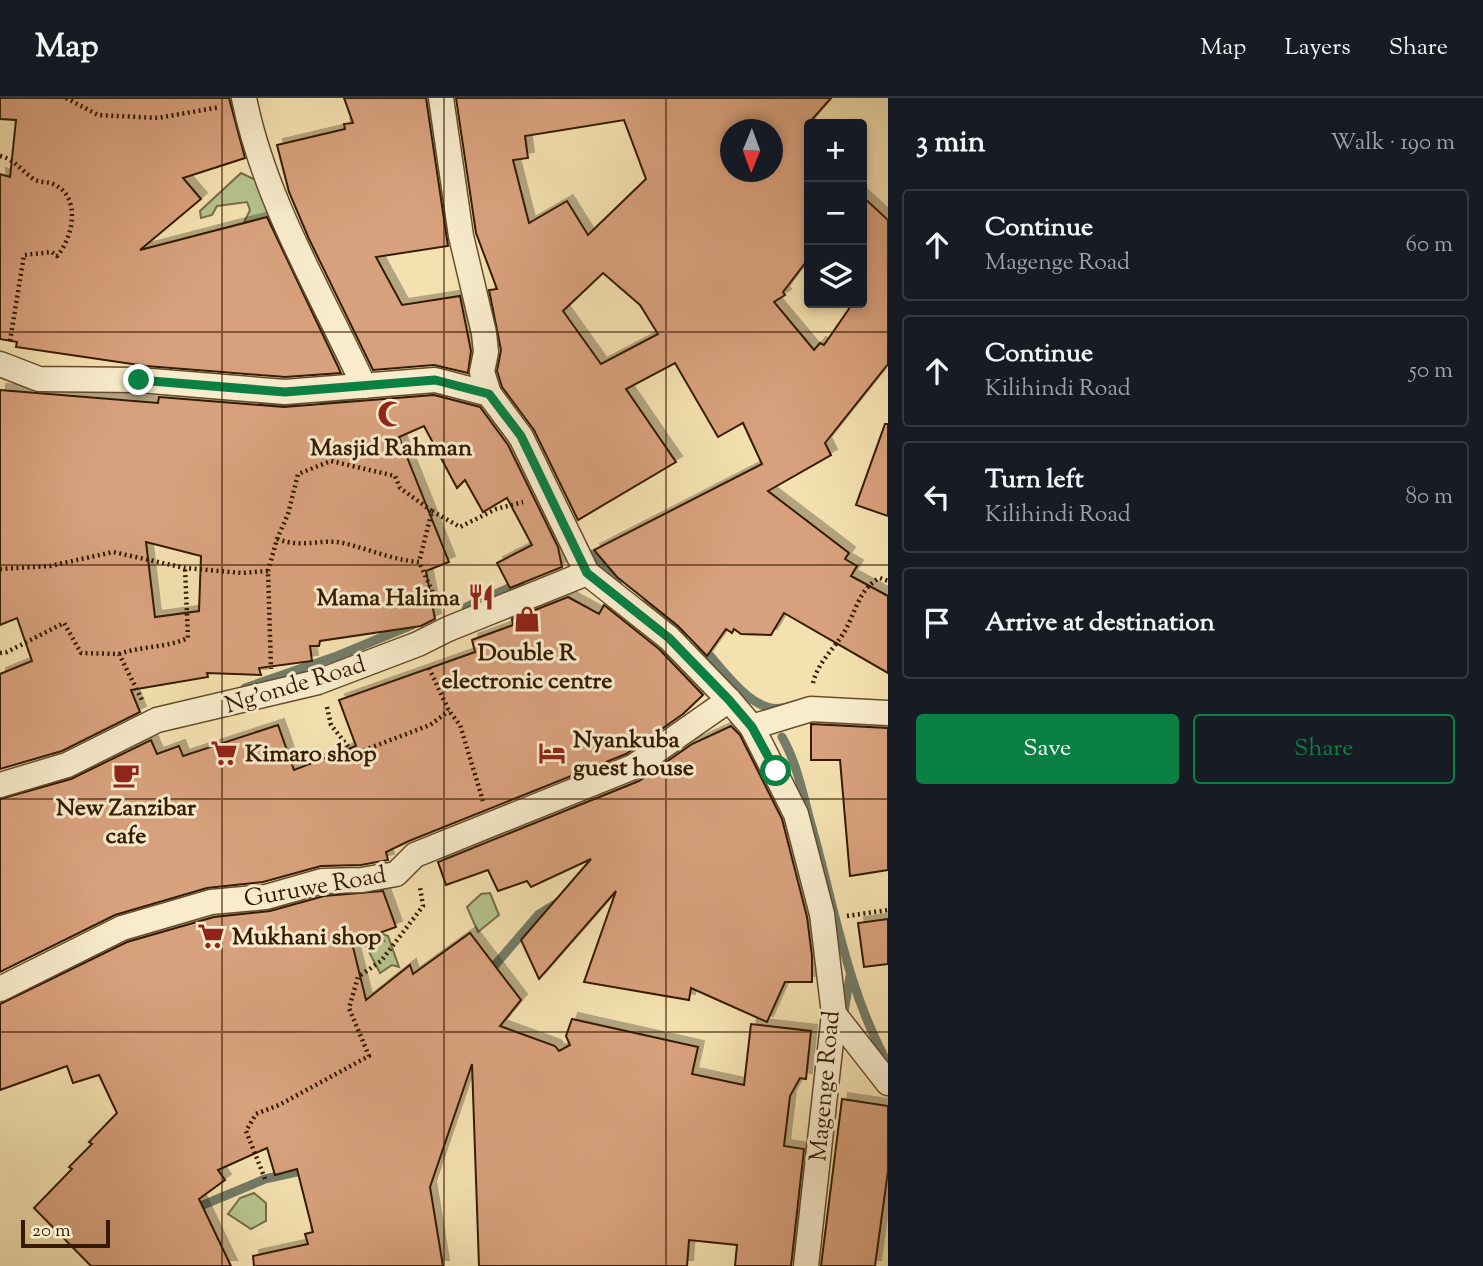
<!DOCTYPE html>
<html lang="en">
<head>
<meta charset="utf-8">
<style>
  body { margin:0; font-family:"Sorts Mill Goudy",serif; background:#242831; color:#f1f3f6 }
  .controls { position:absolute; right:21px; top:21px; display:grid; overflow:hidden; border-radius:7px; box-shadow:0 4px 10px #0003 }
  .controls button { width:63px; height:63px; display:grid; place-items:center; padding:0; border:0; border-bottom:2px solid #363941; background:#171b24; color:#f1f3f6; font:35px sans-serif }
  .compass { position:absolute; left:720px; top:21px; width:63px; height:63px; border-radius:50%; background:#171b24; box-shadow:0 4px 10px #0003; rotate:181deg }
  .scale { position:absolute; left:21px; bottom:18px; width:89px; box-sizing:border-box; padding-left:7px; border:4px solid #351a00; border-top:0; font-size:19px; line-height:24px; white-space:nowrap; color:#351a00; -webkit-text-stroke:5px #f8eccc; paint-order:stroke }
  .stop { position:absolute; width:21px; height:21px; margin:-16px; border:5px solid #0b8043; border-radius:50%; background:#fff }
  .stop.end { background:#0b8043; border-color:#fff; box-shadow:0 2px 7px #0008 }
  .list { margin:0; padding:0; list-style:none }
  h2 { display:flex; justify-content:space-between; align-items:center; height:91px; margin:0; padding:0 28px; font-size:30px }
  h2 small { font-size:23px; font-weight:400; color:#9ea1a6 }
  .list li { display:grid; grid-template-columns:46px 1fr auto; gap:21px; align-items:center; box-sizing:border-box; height:112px; margin:0 14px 14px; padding:0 14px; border:2px solid #363941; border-radius:7px }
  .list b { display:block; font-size:26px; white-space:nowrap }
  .list p { margin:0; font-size:23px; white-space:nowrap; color:#9ea1a6 }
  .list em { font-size:23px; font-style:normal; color:#9ea1a6 }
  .actions { display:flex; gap:14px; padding:21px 28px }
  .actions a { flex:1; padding:16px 0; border:2px solid #0b8043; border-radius:7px; text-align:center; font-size:24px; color:#0b8043 }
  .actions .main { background:#0b8043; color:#fff }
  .icon { flex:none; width:38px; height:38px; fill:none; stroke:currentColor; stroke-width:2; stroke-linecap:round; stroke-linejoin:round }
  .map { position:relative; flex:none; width:888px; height:1168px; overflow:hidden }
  header { display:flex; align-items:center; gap:42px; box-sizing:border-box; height:98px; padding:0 35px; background:#171b24; border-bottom:2px solid #363941 }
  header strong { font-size:33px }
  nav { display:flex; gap:38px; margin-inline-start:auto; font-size:24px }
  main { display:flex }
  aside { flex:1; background:#171b24 }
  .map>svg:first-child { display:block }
  .grass { fill:#b7c48f; stroke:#766f48; stroke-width:2 }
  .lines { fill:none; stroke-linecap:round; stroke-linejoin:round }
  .stream { stroke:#737c68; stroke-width:9 }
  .building { fill:#d8a17d; stroke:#351a00; stroke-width:2; fill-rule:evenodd; filter:url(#shadow) }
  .minor-casing { stroke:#654c2c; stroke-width:27 }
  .path { stroke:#351a00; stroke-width:4.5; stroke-dasharray:2 3.5; stroke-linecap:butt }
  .minor { stroke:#f8eccc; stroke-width:24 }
  .route { stroke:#0b8043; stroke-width:9 }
  .grid { fill:none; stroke:#351a00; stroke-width:2; stroke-opacity:0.55 }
  .labels { text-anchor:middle; stroke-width:6; stroke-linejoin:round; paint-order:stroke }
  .poi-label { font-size:24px; font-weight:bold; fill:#351a00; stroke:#f8eccc }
  .street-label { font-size:24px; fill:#351a00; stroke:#f8eccc }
</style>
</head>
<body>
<header>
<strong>Map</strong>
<nav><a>Map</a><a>Layers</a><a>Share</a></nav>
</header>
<main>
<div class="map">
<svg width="888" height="1168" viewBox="0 0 888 1168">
  <defs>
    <filter id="shadow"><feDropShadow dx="6" dy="-6" stdDeviation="0" flood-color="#0004"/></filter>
  </defs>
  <rect width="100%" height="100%" fill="#f5e1b0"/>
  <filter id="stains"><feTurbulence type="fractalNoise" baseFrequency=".00286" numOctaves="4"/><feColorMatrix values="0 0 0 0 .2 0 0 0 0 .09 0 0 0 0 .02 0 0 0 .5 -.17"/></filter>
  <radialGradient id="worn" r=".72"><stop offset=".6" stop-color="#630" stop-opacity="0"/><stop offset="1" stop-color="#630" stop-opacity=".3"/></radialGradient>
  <g class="grass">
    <path d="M241,75L262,85L278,130L268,138L241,131L250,112L247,104L217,108L212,117L201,120L200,113Z"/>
    <path d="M490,795L499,817L478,834L467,809L481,796Z"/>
    <path d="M380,835L388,838L399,869L392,867L380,875L365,846L373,840L384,843Z"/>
    <path d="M254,1095L266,1105V1123L251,1131L228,1116L240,1100Z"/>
  </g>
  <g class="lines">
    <g class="stream">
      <path d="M262,303L300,311"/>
      <path d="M324,307L351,301"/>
      <path d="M585,453L593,458L618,487"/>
      <path d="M642,506L666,518L686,535"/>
      <path d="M466,509L520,485"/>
      <path d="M702,549C721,568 751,616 782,610"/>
      <path d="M245,590L337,558L412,527"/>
      <path d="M782,639C797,665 803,697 811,726C834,807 847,892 888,966"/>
      <path d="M489,874L539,816L557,805"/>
      <path d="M843,920L850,878"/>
      <path d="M191,1112L265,1081L310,1071"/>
    </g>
  </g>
  <g class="building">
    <path d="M0,0H229L245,60L183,80L201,101L140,152L267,119L341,275L285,279L146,268L16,249L17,244L0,241V76L10,79L16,22L0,21Z"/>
    <path d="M344,0H426L448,148L376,159L402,207L460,198L471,253L468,275L434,267L373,272L309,141L289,94L277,47L345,31L344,26L353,25Z"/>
    <path d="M456,0H831L809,25V160L783,194L785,197L774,204L814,252L820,245L824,247L853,205H862V98L888,122V266L825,345L831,357L768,393L849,455L845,461L857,468L851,478L888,498V575L784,515L771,537L741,536L734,531L732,535L726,531L707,558L678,528L617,479L594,452L762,366L743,325L718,339L675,265L626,291L676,364L578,422L534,332L502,289L497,273L501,252L489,192L497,191L476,135ZM624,22L646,81L588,137L567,103L529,125L513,62L528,60L525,38ZM731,32H773V74H731ZM603,175L640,207L658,236L601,266L563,213Z"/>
    <path d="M0,292L158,305L159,299L284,309L434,297L480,309L508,347L558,449L562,469L510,490L497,465L532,447L507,400L483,414L465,382L457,390L424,328L399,339L449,464L426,473L435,521L421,528L320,543L319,548H310L312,563L259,570L261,577L207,575L208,579L131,592L140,614L62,653L0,671V576L32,563L17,520L0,527ZM146,444L201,458L199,513L155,519Z"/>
    <path d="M885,326H888V418L856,407Z"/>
    <path d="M568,499L599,516L604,507L659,551L703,597L683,616L626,656L409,743L386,754L388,762L361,767L321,768L263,784L207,790L115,817L0,874V701L71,681L151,642L157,656L179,648L183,658L278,627L294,672L356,648L339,602L475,554L472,542L513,527L512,521Z"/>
    <path d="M811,626L888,630V772L850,778L840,662H811Z"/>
    <path d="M731,628L740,637L782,721L807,819L812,858V884H785L767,924L691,890L689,902L584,884L616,793L539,881L521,842L591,761L531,789L527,783L498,793L488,772L446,787L438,764L639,683L692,646Z"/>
    <path d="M383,793L396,829L352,845L366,902L410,867L413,876L470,835L521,902L500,928L555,948L559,953L570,947L566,938L572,921L698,949L692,976L744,987L751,926L811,933L806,981L800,980L790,998L784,1048L804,1051L791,1168H735L737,1147L689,1142L687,1168H479L472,966L430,1089L443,1168H254L253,1158L308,1146L305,1136L313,1134L297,1071L275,1077L267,1050L218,1072L225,1082L199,1101L231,1168H91L34,1110L72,1071L69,1069L92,1046L89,1044L117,1015L99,977L73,985L67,968L0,992V906L127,844L214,819L270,813L324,798Z"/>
    <path d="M888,821V866L864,869L858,825Z"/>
    <path d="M842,1001L888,1008V1073L875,1168H821Z"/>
  </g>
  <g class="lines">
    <g class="minor-casing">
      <g id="minor">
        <path d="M244,0C264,101 321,195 364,288"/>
        <path d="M441,0L461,138L484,235L486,254L482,274L489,296"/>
        <path d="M0,266L39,281L139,282L285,294L435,282L489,296L521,339L587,475"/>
        <path d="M587,475L669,540L729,602L752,629L796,716L822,816L834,916L806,1168"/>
        <path d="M752,629L811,611L888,615"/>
        <path d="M0,687L67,667L157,622L318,584L418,546L448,531L587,475"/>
        <path d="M0,891L122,830L211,804L266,799L322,783L362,782L396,776L415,757L633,669L729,602"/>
        <path d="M834,916L888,985"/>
      </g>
    </g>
    <g class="path">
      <path d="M66,0L98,17L158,20L220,9"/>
      <path d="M0,58C14,61 21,72 32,80C38,85 46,83 53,86C82,98 73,140 57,158L52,154L24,157L10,243"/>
      <path d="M432,413L460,429L496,411L523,404"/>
      <path d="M277,441C304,451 321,440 343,445C369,451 393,462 419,464L439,508"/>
      <path d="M0,471L50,468L113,454L185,470L242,475L268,473L271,571"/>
      <path d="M268,473L277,441L288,416L298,376L331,363L395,378L400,390L432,413L419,464"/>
      <path d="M0,555L7,554L64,525L81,555L119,556L142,602"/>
      <path d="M119,556C141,548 166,550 188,540L185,470"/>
      <path d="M429,570L449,613L460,627L483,703"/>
      <path d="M813,585C818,564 834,551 845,533C855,515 860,489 880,480L888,483"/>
      <path d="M327,609L331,627L354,656L430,627L449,613"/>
      <path d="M847,818L888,812"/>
      <path d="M265,1081L246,1033L256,1016L279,1007L369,958L349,910L358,879L381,863L423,808L420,789"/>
    </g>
    <use href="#minor" class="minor"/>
  </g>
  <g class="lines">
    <path class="route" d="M139,282L285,294L435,282L489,296L521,338L587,475L669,540L729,602L752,629L776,673"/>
  </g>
  <path class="grid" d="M222,0V1168M444,0V1168M666,0V1168M0,234H888M0,467H888M0,701H888M0,934H888"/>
  <defs>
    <g id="mosque-bare" transform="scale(2.1)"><path d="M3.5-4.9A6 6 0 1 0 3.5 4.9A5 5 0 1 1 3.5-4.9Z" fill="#8f2418" stroke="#f8eccc" stroke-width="2.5" paint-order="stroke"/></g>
    <g id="restaurant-bare" transform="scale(2.1)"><path d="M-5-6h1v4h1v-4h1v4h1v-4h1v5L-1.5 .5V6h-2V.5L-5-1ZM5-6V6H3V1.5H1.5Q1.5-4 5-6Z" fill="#8f2418" stroke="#f8eccc" stroke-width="2.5" paint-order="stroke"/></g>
    <g id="shop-bare" transform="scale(2.1)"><path d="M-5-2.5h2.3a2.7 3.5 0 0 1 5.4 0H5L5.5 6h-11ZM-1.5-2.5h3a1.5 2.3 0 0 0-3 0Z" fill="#8f2418" stroke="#f8eccc" stroke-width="2.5" paint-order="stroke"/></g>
    <g id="supermarket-bare" transform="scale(2.1)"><path d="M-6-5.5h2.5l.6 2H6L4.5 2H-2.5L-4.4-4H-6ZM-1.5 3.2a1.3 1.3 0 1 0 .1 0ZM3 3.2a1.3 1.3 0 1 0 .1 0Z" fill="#8f2418" stroke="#f8eccc" stroke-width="2.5" paint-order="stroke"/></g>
    <g id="hotel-bare" transform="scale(2.1)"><path d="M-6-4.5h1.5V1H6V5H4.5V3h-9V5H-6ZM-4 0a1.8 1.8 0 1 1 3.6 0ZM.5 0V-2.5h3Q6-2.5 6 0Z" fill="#8f2418" stroke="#f8eccc" stroke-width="2.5" paint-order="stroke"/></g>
    <g id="cafe-bare" transform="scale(2.1)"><path d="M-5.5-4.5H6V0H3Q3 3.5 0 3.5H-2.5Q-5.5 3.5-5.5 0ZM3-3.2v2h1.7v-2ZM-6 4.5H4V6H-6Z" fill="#8f2418" stroke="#f8eccc" stroke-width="2.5" paint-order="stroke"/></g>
  </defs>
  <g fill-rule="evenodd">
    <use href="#mosque-bare" x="391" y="316"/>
    <use href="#restaurant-bare" x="481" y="499"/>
    <use href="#shop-bare" x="527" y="521"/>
    <use href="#supermarket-bare" x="224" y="655"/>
    <use href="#hotel-bare" x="552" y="655"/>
    <use href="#cafe-bare" x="126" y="677"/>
    <use href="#supermarket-bare" x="211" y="838"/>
  </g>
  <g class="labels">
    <g class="poi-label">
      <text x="391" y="357">Masjid Rahman</text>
      <text x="460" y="507" text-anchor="end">Mama Halima</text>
      <text x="527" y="562">Double R<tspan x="527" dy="28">electronic centre</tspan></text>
      <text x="573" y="649" text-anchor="start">Nyankuba<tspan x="573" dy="28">guest house</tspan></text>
      <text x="245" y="663" text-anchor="start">Kimaro shop</text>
      <text x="126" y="717">New Zanzibar<tspan x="126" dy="28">cafe</tspan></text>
      <text x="232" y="846" text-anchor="start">Mukhani shop</text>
    </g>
    <g class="street-label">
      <text transform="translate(295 586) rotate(-17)" y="8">Ng'onde Road</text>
      <text transform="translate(315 788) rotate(-10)" y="8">Guruwe Road</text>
      <text transform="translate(824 988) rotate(-85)" y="8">Magenge Road</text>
    </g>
  </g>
  <rect width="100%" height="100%" filter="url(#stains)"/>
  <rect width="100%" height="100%" fill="url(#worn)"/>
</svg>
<div class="controls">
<button>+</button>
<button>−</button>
<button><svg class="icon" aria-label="layers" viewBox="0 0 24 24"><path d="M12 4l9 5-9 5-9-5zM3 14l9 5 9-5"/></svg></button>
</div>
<svg class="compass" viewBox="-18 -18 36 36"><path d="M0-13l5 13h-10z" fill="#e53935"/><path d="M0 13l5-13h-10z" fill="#9ea1a6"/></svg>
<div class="scale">20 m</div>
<div class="stop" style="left:776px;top:673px"></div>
<div class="stop end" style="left:139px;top:282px"></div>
</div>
<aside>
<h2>3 min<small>Walk · 190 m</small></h2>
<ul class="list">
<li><svg class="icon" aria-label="ahead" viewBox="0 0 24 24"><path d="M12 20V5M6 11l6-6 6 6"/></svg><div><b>Continue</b><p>Magenge Road</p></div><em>60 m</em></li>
<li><svg class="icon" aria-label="ahead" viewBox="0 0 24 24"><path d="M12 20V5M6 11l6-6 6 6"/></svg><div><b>Continue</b><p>Kilihindi Road</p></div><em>50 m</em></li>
<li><svg class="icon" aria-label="left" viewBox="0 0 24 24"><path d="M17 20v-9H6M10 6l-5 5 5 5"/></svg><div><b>Turn left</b><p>Kilihindi Road</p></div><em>80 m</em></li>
<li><svg class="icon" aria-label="arrive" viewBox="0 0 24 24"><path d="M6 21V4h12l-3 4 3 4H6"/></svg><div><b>Arrive at destination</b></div></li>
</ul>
<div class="actions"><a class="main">Save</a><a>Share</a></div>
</aside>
</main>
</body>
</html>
